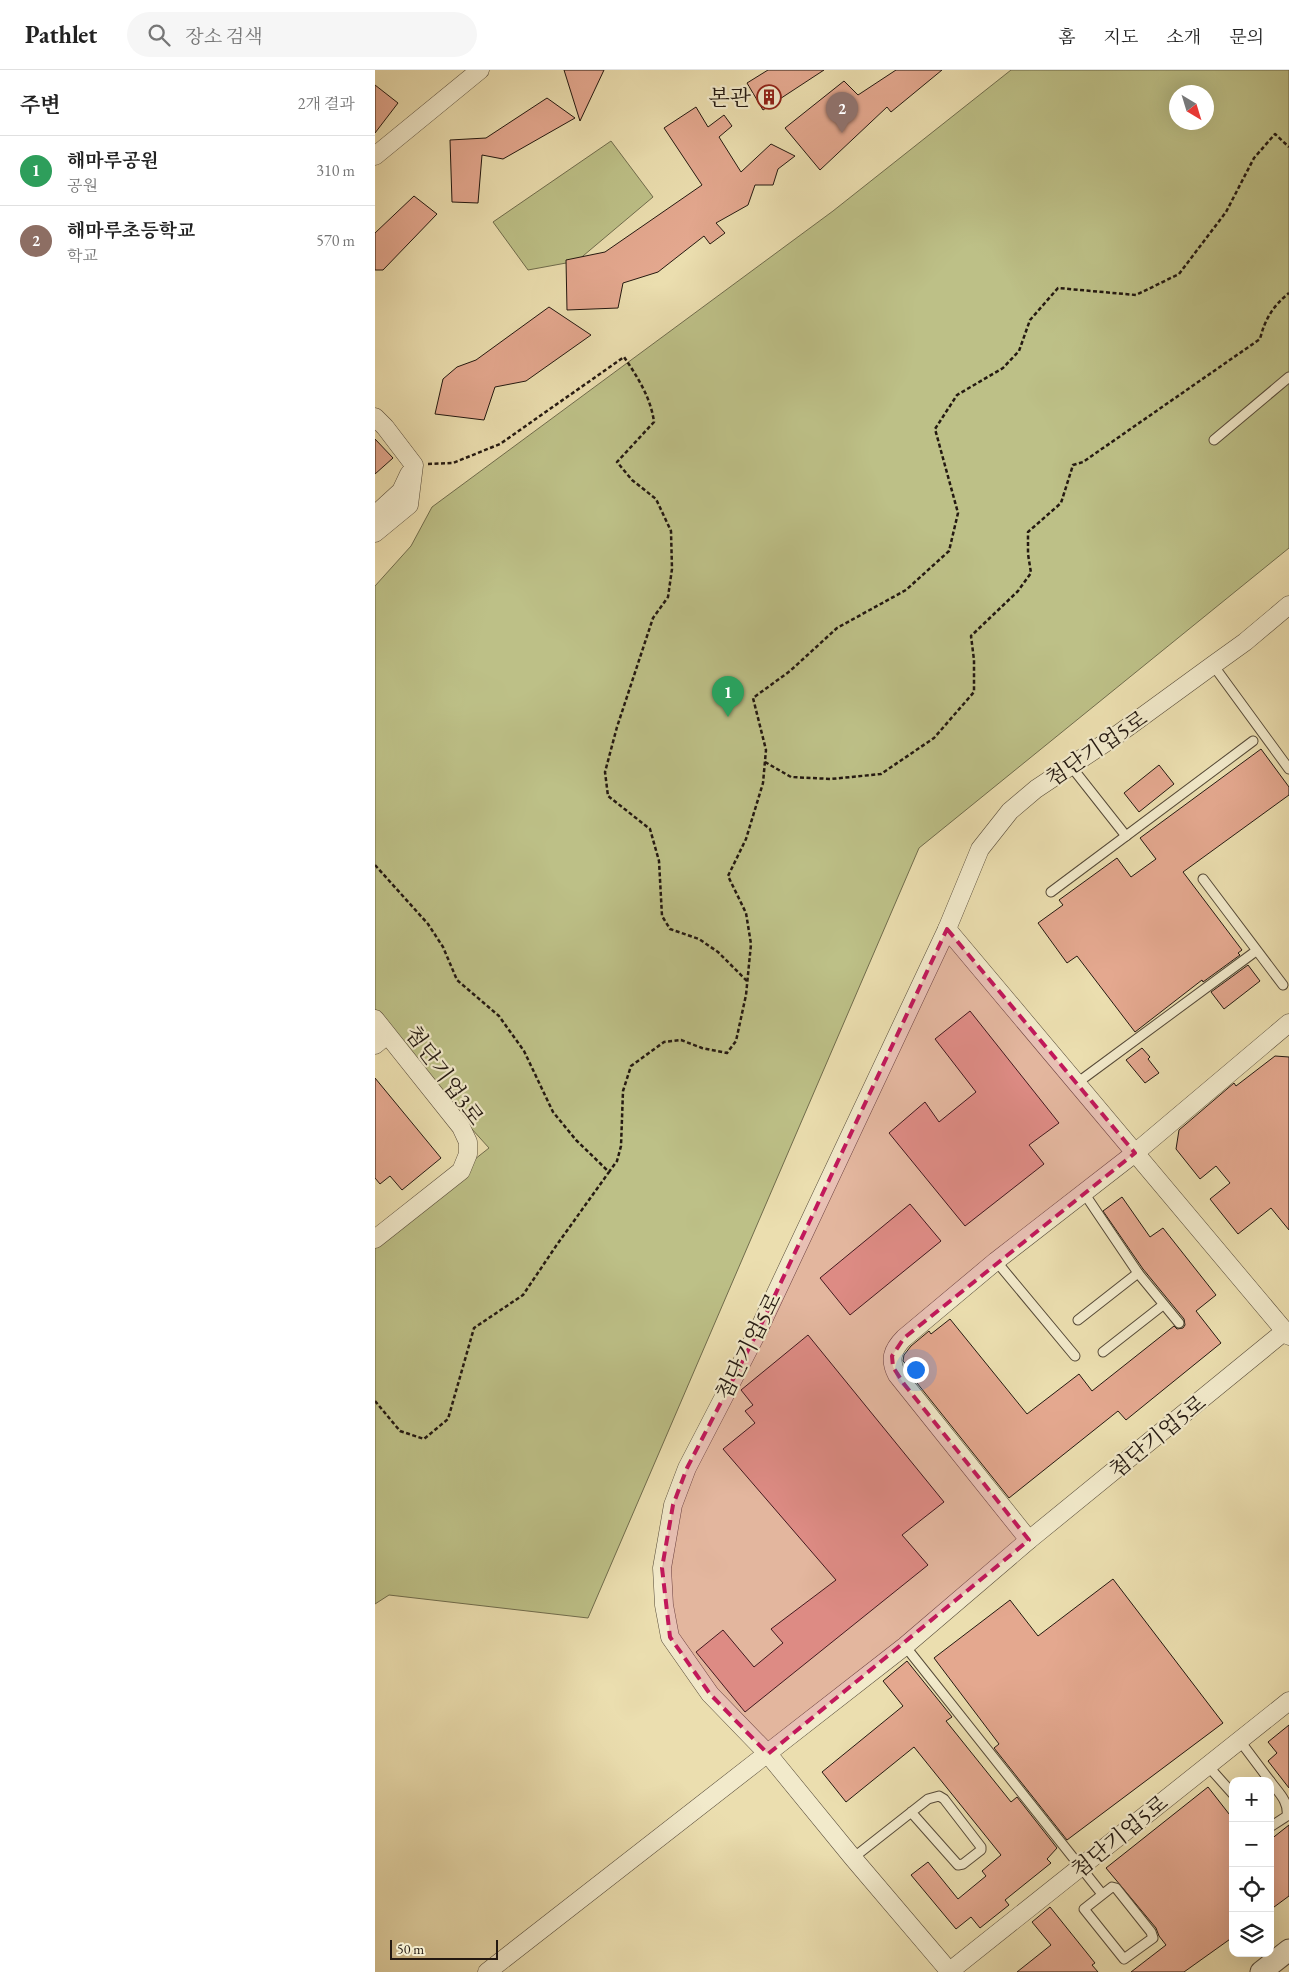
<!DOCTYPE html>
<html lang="ko">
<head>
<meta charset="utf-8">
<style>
  body { margin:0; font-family:"EB Garamond","Noto Serif KR",serif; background:#f6f6f6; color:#222 }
  .controls { position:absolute; right:15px; bottom:15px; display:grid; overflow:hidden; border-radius:10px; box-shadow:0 5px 20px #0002 }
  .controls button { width:45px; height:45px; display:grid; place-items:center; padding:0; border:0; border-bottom:1px solid #e0e0e0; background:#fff; color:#222; font:25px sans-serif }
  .compass { position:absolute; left:794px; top:15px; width:45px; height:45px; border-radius:50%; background:#fff; box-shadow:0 5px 20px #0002; rotate:142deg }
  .scale { position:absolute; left:15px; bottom:12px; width:108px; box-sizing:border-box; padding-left:5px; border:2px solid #241911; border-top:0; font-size:14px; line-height:18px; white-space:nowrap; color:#241911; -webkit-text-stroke:4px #f2eacb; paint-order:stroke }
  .you { position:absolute; left:540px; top:1299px; width:18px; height:18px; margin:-12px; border:4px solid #fff; border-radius:50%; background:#1a73e8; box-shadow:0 0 0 8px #1a73e833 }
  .badge { display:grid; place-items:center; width:32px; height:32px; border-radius:50%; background:#0f766e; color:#fff; font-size:16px; font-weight:700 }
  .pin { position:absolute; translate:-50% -41px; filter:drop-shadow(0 1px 2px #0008) }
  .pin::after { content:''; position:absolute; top:26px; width:18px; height:15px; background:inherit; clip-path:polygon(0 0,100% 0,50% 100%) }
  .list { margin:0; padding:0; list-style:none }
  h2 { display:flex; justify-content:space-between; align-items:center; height:65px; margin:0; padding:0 20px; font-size:21px }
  h2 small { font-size:16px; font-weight:400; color:#767676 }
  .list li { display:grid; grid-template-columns:32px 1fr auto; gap:15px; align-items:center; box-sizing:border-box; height:70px; padding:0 20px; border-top:1px solid #e0e0e0 }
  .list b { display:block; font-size:19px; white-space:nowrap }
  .list p { margin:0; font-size:16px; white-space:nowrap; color:#767676 }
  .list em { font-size:16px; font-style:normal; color:#767676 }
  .icon { flex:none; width:28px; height:28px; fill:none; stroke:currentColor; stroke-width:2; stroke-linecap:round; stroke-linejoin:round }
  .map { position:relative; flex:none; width:914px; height:1902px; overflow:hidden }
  header { display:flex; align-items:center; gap:30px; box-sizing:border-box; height:70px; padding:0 25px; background:#fff; border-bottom:1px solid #e0e0e0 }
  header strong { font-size:24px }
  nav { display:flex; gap:28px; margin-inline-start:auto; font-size:18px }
  .search { width:350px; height:45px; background:#f6f6f6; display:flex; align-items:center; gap:12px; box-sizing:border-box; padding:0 18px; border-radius:28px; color:#767676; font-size:19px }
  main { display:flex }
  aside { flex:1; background:#fff }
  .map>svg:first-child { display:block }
  .green { fill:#bdc087; stroke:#706c4c; fill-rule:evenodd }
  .building { fill:#e4a88f; stroke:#241911 }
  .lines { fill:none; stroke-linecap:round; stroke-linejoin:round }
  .service-casing { stroke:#564a38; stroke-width:11 }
  .minor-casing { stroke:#564a38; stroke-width:19 }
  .tertiary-casing { stroke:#564a38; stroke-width:23 }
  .path { stroke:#241911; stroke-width:2.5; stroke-dasharray:4 2.5; stroke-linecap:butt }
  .service { stroke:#f2eacb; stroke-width:9 }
  .minor { stroke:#f2eacb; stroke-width:18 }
  .tertiary { stroke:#f2eacb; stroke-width:21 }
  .marked { fill:#c2185b; fill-opacity:0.2; stroke:#c2185b; stroke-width:4; stroke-dasharray:10 6; stroke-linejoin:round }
  .labels { text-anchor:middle; stroke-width:4.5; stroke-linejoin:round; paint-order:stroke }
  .poi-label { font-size:22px; fill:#241911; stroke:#f2eacb; text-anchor:end }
  .street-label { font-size:22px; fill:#241911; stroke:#f2eacb }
</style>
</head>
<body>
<header>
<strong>Pathlet</strong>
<div class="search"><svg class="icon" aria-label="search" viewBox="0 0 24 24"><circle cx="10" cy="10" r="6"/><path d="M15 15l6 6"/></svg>장소 검색</div>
<nav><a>홈</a><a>지도</a><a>소개</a><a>문의</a></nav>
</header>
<main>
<aside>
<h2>주변<small>2개 결과</small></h2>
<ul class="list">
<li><span class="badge" style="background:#2e9e5b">1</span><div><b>해마루공원</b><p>공원</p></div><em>310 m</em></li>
<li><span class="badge" style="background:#8d6e63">2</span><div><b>해마루초등학교</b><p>학교</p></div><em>570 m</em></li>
</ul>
</aside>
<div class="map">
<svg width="914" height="1902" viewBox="0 0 914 1902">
  <rect width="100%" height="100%" fill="#ebdeaf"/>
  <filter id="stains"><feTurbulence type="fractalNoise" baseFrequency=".004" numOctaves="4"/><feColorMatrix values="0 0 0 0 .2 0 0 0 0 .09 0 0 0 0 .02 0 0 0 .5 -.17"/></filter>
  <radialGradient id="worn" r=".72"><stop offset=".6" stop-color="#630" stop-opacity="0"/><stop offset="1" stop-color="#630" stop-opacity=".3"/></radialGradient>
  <g class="green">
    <path d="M636,0H914V478L544,778L213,1548L14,1525L0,1534V1168L114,1078L12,965L0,949V516L36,476L57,437L458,141ZM802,22H832V52H802Z"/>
    <path d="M236,71L278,127L202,191L153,200L118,152Z"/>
  </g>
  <g class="building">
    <path d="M189,0H229L205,51Z"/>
    <path d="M393,0H449L388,40L372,13Z"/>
    <path d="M521,0H567L516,42L512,37L445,100L410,58L469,11L483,25Z"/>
    <path d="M0,15L23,33L0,63Z"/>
    <path d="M172,28L200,48L128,89L107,85L103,133L77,132L75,70L111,68Z"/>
    <path d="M321,37L333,57L349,45L357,56L344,67L366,102L396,74L420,86L403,99L398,115H380L373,135L341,153L350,163L335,174L329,166L283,202L248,213L243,238L192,240L191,190L230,182L327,115L289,58Z"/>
    <path d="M39,126L62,144L8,200H0V163Z"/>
    <path d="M174,237L216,265L151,311L120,317L109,350L60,344L68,309L82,297L101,290Z"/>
    <path d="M0,369L18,388L0,404Z"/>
    <path d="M886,679L914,717V725L808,802L867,880L863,883L865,885L828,912L827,910L760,962L702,886L692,893L663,853L688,835L684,830L742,788L756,807L781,789L765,768Z"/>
    <path d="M784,695L799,714L764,742L749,723Z"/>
    <path d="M873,895L885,911L849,939L836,922Z"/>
    <path d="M595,941L684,1053L654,1075L669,1094L590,1156L514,1063L550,1032L564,1052L601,1022L560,969Z"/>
    <path d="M767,978L775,987L773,989L784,1003L770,1013L751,990Z"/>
    <path d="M900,986L914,987V1160L896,1138L863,1164L835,1129L855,1113L841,1096L825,1109L801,1079L804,1060L859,1013L861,1016Z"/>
    <path d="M0,1008L66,1088L27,1120L15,1106L5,1114L0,1108Z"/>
    <path d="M747,1127L775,1167L788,1158L841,1225L821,1241L846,1273L751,1350L743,1341L634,1428L534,1303L537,1301L528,1291L529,1285L536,1276L554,1261L556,1264L575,1249L652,1344L704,1304L717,1321L799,1256L802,1259L808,1258L810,1255L809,1249L768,1199L728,1141Z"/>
    <path d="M535,1134L566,1171L475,1245L445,1208Z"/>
    <path d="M433,1265L569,1432L527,1465L553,1495L370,1642L321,1582L348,1560L379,1597L408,1573L396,1559L461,1510L348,1379L380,1353L370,1341L378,1335L366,1320Z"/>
    <path d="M738,1509L848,1653L692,1770L619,1678L624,1674L559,1588L635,1530L663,1566Z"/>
    <path d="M532,1591L577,1647L571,1651L636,1732L642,1727L682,1778L672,1789L676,1793L630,1830L634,1835L605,1858L596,1847L581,1859L536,1805L553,1792L583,1829L611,1806L607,1801L626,1785L539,1677L471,1732L447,1702L528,1636L508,1611Z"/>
    <path d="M914,1655V1718L893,1691L902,1683L893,1672Z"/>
    <path d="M833,1717L858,1749V1867L809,1902H756L791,1875L784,1866L781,1858L731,1798Z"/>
    <path d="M914,1755V1826L895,1840V1770Z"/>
    <path d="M675,1837L720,1893L717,1895L723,1902H642L676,1875L657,1852Z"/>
  </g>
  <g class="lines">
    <g class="service-casing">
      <g id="service">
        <path d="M839,370L914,307"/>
        <path d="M838,595L914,699"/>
        <path d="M695,695L751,766"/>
        <path d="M828,809L908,915"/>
        <path d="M676,822L878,671"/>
        <path d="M702,1013L881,881"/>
        <path d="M709,1123L763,1203L804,1253"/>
        <path d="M621,1191L700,1286"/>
        <path d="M703,1250L763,1203"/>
        <path d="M728,1282L788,1235"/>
        <path d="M530,1576L727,1824"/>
        <path d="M865,1671L895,1711"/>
        <path d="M833,1696L858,1724"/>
        <path d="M895,1711C903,1722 914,1731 912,1746L895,1757"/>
        <path d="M478,1788L553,1729L564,1726L569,1729L606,1777V1780L588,1794L583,1795L536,1742"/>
        <path d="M737,1817L741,1818L776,1862L778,1868L749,1889L709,1839Z"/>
      </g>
    </g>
    <g class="minor-casing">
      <g id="minor">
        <path d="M0,86L105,0"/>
        <path d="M0,347L10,357L39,395L34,435L0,463"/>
        <path d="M0,445L26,421L34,404"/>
        <path d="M572,859L914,1266"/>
        <path d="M0,949L86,1057L93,1072V1084L86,1101L0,1169"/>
        <path d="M0,975L12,965"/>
        <path d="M654,1470L910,1261"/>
        <path d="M575,1901L914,1631"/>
        <path d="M112,1902L530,1576L654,1470L522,1305C514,1290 517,1280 529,1268L621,1191L760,1083L914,953"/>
        <path d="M575,1902L478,1788L393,1684L335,1624L295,1567L289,1535L287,1498L298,1435L312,1398L384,1259L572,859L605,779L635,741L661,719L742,665L838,595L870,572L914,535"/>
      </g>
    </g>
    <g class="tertiary-casing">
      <path id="tertiary" d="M886,1902L914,1880"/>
    </g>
    <g class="path">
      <path d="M53,394L78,393L125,374L249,287C262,306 276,328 279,352L242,392L257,410L281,429L296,461L297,499L293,527L278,548L242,657L230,702L233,726L275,759L284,791L287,846L295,859L324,869L343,882L372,911"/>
      <path d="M390,692L416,707L456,709L506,704L559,668L599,622V590L596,566L643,521L656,503L653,484V462L686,433L698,395L708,392L885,269C890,249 898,236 914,223"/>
      <path d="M0,795L53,854L68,877L82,910L124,946L149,981L178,1042L201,1070L234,1102L242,1091L246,1076L248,1021L256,996L289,972L306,970L327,978L352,983L361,971L371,925L376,874L371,843L353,806L371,769L388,713L391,680L378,628L415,601L462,558L531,520L574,481L583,443L560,359L582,325L628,298L644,281L655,250L683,218L761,225L804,204L851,142L879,88L900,64L914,77"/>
      <path d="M0,1331L25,1361L49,1369L73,1349L99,1258L148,1225L181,1176L234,1102"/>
    </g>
    <use href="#service" class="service"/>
    <use href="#minor" class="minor"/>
    <use href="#tertiary" class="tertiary"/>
  </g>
  <path class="marked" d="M572,859L760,1083L529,1268L517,1286L518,1297L529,1314L654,1470L393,1684L335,1624L295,1567L287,1498L298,1435L312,1398L384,1259Z"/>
  <defs>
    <g id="building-ring" transform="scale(1.25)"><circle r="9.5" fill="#f2eacb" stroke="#8f2418" stroke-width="1.5"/><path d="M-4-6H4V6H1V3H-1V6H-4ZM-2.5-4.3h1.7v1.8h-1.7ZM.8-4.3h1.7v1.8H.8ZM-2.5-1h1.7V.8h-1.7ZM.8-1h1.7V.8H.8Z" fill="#8f2418"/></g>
  </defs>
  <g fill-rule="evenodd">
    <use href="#building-ring" x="394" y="27"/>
  </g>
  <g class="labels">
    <g class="poi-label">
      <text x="376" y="35">본관</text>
    </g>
    <g class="street-label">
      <text transform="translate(721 678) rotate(-34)" y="8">첨단기업5로</text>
      <text transform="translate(70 1005) rotate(54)" y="8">첨단기업3로</text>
      <text transform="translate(373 1276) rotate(-63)" y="8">첨단기업5로</text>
      <text transform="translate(782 1366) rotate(-39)" y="8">첨단기업5로</text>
      <text transform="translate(744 1766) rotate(-39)" y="8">첨단기업5로</text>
    </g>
  </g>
  <rect width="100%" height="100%" filter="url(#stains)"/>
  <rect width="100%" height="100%" fill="url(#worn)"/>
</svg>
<div class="controls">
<button>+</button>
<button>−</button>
<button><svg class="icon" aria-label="locate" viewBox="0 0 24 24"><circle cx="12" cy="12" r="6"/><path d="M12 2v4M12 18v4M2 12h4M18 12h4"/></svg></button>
<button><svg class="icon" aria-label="layers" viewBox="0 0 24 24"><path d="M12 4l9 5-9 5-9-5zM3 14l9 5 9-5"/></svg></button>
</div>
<svg class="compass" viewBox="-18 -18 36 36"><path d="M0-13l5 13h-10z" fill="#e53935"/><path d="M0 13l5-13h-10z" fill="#767676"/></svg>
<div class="scale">50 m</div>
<div class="you"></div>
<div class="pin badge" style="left:353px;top:647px;background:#2e9e5b">1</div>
<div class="pin badge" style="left:467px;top:63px;background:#8d6e63">2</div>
</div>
</main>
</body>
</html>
